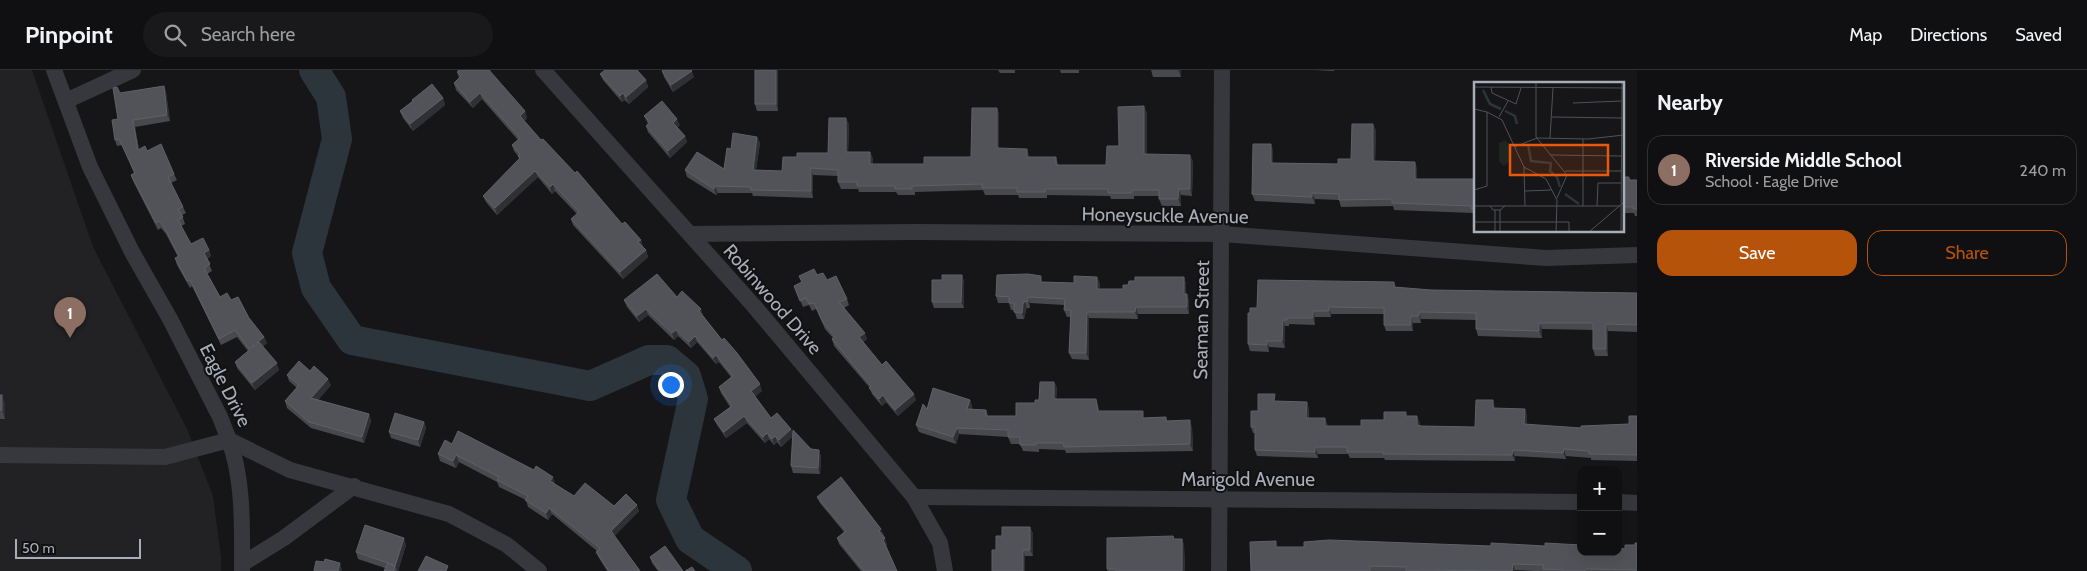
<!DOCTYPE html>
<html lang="en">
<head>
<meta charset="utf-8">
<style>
  body { margin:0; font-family:Cabin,sans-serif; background:#19191b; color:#f1f3f6 }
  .controls { position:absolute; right:15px; bottom:15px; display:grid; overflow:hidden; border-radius:10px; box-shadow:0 5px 20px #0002 }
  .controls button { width:45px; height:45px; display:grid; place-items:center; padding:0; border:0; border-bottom:1px solid #303032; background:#101012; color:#f1f3f6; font:25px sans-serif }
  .scale { position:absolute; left:15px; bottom:12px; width:126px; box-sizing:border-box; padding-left:5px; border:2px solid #a8adb8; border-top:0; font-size:14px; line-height:18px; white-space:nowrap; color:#a8adb8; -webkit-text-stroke:4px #111113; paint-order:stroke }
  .you { position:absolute; left:670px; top:314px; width:18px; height:18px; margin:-12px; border:4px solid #fff; border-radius:50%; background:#1a73e8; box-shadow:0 0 0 8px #1a73e833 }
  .badge { display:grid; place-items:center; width:32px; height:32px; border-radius:50%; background:#b45309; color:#fff; font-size:16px; font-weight:700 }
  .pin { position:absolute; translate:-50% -41px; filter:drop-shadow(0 1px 2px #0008) }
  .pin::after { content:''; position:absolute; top:26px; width:18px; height:15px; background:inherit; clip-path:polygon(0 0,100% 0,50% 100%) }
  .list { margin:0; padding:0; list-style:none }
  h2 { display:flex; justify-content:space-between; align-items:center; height:65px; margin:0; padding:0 20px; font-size:21px }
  h2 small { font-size:16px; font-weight:400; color:#9c9d9f }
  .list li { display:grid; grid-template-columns:32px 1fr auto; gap:15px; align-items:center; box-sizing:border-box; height:70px; margin:0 10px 10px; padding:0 10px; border:1px solid #303032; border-radius:15px }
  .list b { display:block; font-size:19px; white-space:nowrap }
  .list p { margin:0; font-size:16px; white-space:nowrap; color:#9c9d9f }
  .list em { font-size:16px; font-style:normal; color:#9c9d9f }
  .actions { display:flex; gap:10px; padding:15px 20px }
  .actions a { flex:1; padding:11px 0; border:1px solid #b45309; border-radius:15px; text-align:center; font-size:18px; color:#b45309 }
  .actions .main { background:#b45309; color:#fff }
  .icon { flex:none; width:28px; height:28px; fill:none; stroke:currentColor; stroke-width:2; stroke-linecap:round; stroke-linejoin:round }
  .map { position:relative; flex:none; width:1637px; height:501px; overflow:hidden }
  header { display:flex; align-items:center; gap:30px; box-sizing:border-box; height:70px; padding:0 25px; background:#101012; border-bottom:1px solid #303032 }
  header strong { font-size:24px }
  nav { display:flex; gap:28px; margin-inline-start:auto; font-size:18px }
  .search { width:350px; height:45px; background:#19191b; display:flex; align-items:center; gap:12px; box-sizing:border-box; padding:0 18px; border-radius:28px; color:#9c9d9f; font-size:19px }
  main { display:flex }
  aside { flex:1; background:#101012 }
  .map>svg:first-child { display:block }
  .built { fill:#222225 }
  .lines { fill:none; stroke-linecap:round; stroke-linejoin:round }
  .river { stroke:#2c353c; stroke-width:30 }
  .minor { stroke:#37383d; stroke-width:16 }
  .wall { fill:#47494d }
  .shaded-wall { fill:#2f3033 }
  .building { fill:#525359; stroke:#5f6168 }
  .labels { text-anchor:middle; stroke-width:4; stroke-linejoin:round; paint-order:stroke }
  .street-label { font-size:19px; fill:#a8adb8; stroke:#111113 }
  .inset-river { fill:none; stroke:#2c353c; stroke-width:2.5 }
  .inset-road { fill:none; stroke:#505258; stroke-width:1 }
  .view { fill:#e8590c; fill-opacity:0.15; stroke:#e8590c; stroke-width:2.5 }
  .inset-edge { fill:none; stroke:#a8adb8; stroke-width:2.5 }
</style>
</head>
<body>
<header>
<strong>Pinpoint</strong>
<div class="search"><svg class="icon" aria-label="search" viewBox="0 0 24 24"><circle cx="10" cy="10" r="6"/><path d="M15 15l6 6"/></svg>Search here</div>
<nav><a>Map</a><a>Directions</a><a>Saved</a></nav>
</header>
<main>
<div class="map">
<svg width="1637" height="501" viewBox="0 0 1637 501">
  <rect width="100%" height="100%" fill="#161618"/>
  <path class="built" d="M0,0H32L93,177L187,359L213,426L221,487V501H0Z"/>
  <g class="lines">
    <path class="river" d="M314,0L331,27L337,69L307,183L316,218L352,270L590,316L649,290H667L686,306L693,329L671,430L690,469L737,501"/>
    <g class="minor">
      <path d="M54,0L90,97L132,182L170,249L220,347L229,370L290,400L449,444L507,475L539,501"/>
      <path d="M543,0L754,236L914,427L940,473L945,501"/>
      <path d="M66,31L133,0"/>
      <path d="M690,164L916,162L1222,164L1546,188L1637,185"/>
      <path d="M0,385L165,387L229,370C244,411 242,458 242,501"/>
      <path d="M914,427L1581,432"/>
      <path d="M1618,432L1637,433"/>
      <path d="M242,494L284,468L354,416"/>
      <path d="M1219,501L1222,0"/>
    </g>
  </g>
  <g class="wall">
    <path d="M778,0V41H757L755,34Z"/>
    <path d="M998,0H1015V3H1000Z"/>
    <path d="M1060,0H1079V3H1061Z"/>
    <path d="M1151,0H1181V7H1153Z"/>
    <path d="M1314,0H1334V1Z"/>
    <path d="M662,1L694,7L673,22L664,7Z"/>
    <path d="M457,2L525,41L527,48L524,51L541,70L622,154L641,170L643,177L646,180L648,187L623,209L573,155L571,149L577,144L555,121L552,124L538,107L497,145L486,132L483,126L519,89L518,86L514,81L512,75L518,70L482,29L473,38L456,20L454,13L459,8Z"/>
    <path d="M600,4L646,10L648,17L629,34L625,30L622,32L603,10Z"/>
    <path d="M164,16L166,22L170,51L135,57L139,79L147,81L174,104L177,110L171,113L186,143L182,145L185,154L181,156L191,174L209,180L211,186L207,189L212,201L207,204L220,227L231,230L249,248L264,267L267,273L263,276L279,300L255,320L237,298L235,292L248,281L237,267L221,275L192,216L190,218L177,195L175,188L178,187L166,164L161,158L158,160L133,111L131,105L134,103L122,75L117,76L115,70L118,49L120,23Z"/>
    <path d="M443,28L445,35L413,61L403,48L400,41L413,31L412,30Z"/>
    <path d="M997,38L999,44V78L1029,85V87H1056L1058,95H1106L1119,76L1147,43V84L1193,91L1192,126L1181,125V136H1162L1159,129V126H1134V129H1111L1110,126L1047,125V128H1019L1018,125H985L983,120L915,122V125H898L896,122H859L858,119H841L838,112V106L813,105V128L753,126L752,123H718L716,125L687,107L685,100L724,99L731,79L757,67L760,73L756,100L782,101L797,87L828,83L846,48L849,55L848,82H870L873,89V94H924L971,87Z"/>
    <path d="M644,46L680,55L677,57L685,66L687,72L670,88L648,62L646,56L648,54Z"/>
    <path d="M1376,60L1375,91L1417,98V109H1476V145H1474L1473,143L1394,140L1393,136L1341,137L1339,130L1315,129V134L1255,131L1252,124L1273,80V93L1338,94L1351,89Z"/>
    <path d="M1623,107H1629L1630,110H1637V146H1635L1634,143H1623Z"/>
    <path d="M817,205L827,210L847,229L849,235L844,238L867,269L863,272L882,295L916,330L898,346L886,332L882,336L872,324L870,318L834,276L832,269L833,268L825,259L816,239L812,241L809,235L803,237L794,216L802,212L799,206Z"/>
    <path d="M962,205L964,212V238H934L932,232L942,210Z"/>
    <path d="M1097,207L1100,214L1099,219H1123L1135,211L1184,207L1186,214V224L1189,230V244H1138V249L1089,248V290L1072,289L1069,283L1071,247H1067L1064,240V235L1030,233V238H1027L1026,240L1024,249H1017L1014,240H1011L1009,233H998L996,226L1043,212L1074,213Z"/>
    <path d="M1394,212L1396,218L1431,220L1637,223V262L1608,261V286H1595L1593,279V260L1542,259V268L1478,266L1476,259V250L1421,249V253H1413V261H1386L1384,255V244H1331V247H1315V255L1289,254V256H1285V278L1269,277V282L1250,281L1248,274L1250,243L1257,238Z"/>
    <path d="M677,227L701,239L703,246L762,321L755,326L771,348L791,359L793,365L811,379L819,380L821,387L820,404L793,403L791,396L793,366L781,377L777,372L774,375L769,369L765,373L747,353L726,368L717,355L714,349L730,337L721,323L719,317L731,307L719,292L716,294L697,272L691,278L678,266L674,270L648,245L639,252L627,237L624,230Z"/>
    <path d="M310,301L331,315L318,330L369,344L371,351L364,373L311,358L287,338L285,331L297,318L289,311L287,305Z"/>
    <path d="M1054,312L1057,318L1056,329H1096L1098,336L1099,341L1146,348L1166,347L1167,351L1192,357L1193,381L1066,383L1065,380L1039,379V382L1023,381L1020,374H1011L1008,367L959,364L956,374L919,362L916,355L927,339L970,330L972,336V339L986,340L988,346H1016L1039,330Z"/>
    <path d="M0,325L5,334V349H0Z"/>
    <path d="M1277,331L1309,338V348L1328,355V356H1361L1384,350L1408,346L1420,353L1419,356L1475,357L1495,337V338L1527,345V355L1581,358L1629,354L1637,346V391L1591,390V388L1566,386V389L1515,386V391L1385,390L1384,388H1350L1348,384H1318V388L1257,386L1255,380V363H1253L1251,357L1258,341Z"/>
    <path d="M424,352L426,358L420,377L391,368L389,362Z"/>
    <path d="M452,374L555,413V414L574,426L639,441L614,466L640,501H607L599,488L596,482L597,481L552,444L548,450L528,437L526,430L499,417L497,412L459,392L456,398L440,391L438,384Z"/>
    <path d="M817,427L884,465L883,466L887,475L886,476L897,501H861L839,474L837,468L844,462L820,433Z"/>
    <path d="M1030,457L1033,464V486H1025V501L996,480L1002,466Z"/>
    <path d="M1174,469H1182L1184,475L1185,501H1108L1107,499Z"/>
    <path d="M1637,473V501H1535L1515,500V501H1251L1278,477L1581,482L1625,479L1635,475Z"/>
    <path d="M406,475L398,501H384L385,498L358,489L356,482Z"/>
    <path d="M650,487L683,501H658L652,493Z"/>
  </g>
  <g class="shaded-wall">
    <path d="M776,0H778V41L776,34Z"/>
    <path d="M1178,0H1181V7Z"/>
    <path d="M692,1L694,7L673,22L671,15Z"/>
    <path d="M646,10L648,17L629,34L626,27Z"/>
    <path d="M164,16L166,22L170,51L167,45Z"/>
    <path d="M480,23L482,29L473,38L470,32Z"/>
    <path d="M623,23L625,30L622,32L620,26Z"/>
    <path d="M443,28L445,35L413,61L410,54Z"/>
    <path d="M1144,36L1147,43V90L1144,84Z"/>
    <path d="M997,38L999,44V85L997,78Z"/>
    <path d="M525,41L527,48L522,52L520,46Z"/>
    <path d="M846,48L849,55L848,89L846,82Z"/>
    <path d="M677,49L680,55L676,59L673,53Z"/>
    <path d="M133,50L135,57L140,86L138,80Z"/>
    <path d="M1373,54L1376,60L1375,98L1373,91Z"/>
    <path d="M685,66L687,72L670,88L668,81Z"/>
    <path d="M757,67L760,73L755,106L753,100Z"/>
    <path d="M1271,74L1273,80V99L1271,93Z"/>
    <path d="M1027,79L1029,85V93L1027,87Z"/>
    <path d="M870,82L873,89V100L870,94Z"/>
    <path d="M1190,85L1193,91L1192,126L1190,119Z"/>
    <path d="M1415,92L1417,98V115L1415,109Z"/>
    <path d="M811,98L813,105V128L811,121Z"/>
    <path d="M535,101L538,107L497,145L495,138Z"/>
    <path d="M553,114L555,121L552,124L550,117Z"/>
    <path d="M715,116L718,123L716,125L714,119Z"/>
    <path d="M1179,119L1181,125V136L1178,129Z"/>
    <path d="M1312,123L1315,129V134L1312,127Z"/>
    <path d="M641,170L643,177L641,179L638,172Z"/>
    <path d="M209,180L211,186L206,189L204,183Z"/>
    <path d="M646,180L648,187L623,209L620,202Z"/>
    <path d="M962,205L964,212V238L961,232Z"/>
    <path d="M1097,207L1100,214L1099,225L1097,219Z"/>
    <path d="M1184,207L1186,214V230L1184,224Z"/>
    <path d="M1187,224L1189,230V244L1187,237Z"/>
    <path d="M1028,227L1030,233V238L1028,232Z"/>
    <path d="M1025,231L1027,238L1026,240L1024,249L1022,243L1023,234Z"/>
    <path d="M1136,237L1138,244V249L1135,242Z"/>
    <path d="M1329,237L1331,244V247L1329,241Z"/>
    <path d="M646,239L648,245L639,252L637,246Z"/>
    <path d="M701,239L703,246L701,248L699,241Z"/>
    <path d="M1313,241L1315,247V255L1313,248Z"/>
    <path d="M1087,242L1089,248V290L1086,283Z"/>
    <path d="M1419,242L1421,249V253L1419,246Z"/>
    <path d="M1411,246L1413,253V261L1411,255Z"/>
    <path d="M1283,250L1285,256V278L1282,271Z"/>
    <path d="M1539,253L1542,259V268L1539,261Z"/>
    <path d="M1606,254L1608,261V286L1606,279Z"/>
    <path d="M676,260L678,266L674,270L672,263Z"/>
    <path d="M865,263L867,269L861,274L859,267Z"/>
    <path d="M695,266L697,272L691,278L689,272Z"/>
    <path d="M264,267L267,273L252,285L249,279Z"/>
    <path d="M1267,271L1269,277V282L1267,275Z"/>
    <path d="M716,285L719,292L716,294L713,288Z"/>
    <path d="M277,293L279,300L255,320L252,313Z"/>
    <path d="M328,309L331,315L314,335L311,328Z"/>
    <path d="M1054,312L1057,318L1056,336L1054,329Z"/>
    <path d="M760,314L762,321L754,328L751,321Z"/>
    <path d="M914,324L916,330L898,346L895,340Z"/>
    <path d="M2,325L5,334V349L2,340Z"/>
    <path d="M883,325L886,332L882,336L879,329Z"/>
    <path d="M1096,329L1098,336L1100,348L1098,341Z"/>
    <path d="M970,330L972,336L969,346L967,339Z"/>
    <path d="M1493,330L1495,337V344L1493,338Z"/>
    <path d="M1307,332L1309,338L1308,354L1306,348Z"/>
    <path d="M1525,339L1527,345V361L1524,354Z"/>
    <path d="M369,344L371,351L364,373L362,367Z"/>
    <path d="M744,346L747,353L726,368L724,362Z"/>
    <path d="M1417,346L1420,353L1419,362L1417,355Z"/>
    <path d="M1325,348L1328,355L1327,363L1325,356Z"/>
    <path d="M1190,350L1192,357L1193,381L1190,374Z"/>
    <path d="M424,352L426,358L420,377L418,370Z"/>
    <path d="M957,358L959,364L956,374L953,367Z"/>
    <path d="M791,359L793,366L781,377L779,370Z"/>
    <path d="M767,363L769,369L765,373L763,367Z"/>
    <path d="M775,366L777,372L774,375L772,369Z"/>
    <path d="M1315,377L1318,384V388L1315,382Z"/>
    <path d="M1564,379L1566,386V389L1563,383Z"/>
    <path d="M819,380L821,387L820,404L818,398Z"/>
    <path d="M1513,380L1515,386V391L1512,385Z"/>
    <path d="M456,385L459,392L456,398L453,391Z"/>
    <path d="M553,407L555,413L553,418L550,411Z"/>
    <path d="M637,435L639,441L613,468L611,461Z"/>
    <path d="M549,438L552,444L548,450L546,443Z"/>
    <path d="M1030,457L1033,464V486L1030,480Z"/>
    <path d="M881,459L884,465L881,467L879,461Z"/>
    <path d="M404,468L406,475L398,501H397L395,496Z"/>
    <path d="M885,468L887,475L885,476L883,470Z"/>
    <path d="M1182,469L1184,475L1185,501H1182Z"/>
    <path d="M1023,480L1025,486V501H1023Z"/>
    <path d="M340,493L342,500V501H338Z"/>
    <path d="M1513,494L1515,500V501H1512Z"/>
  </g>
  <g class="building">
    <path d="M459,0H489L525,41L520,46L541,70L543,69L575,103L577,101L622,154L625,152L641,170L638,172L646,180L620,202L571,149L579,142L553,114L550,117L535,101L495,138L483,126L520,88L518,86L520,84L512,75L520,68L480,23L470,32L454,13L461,6L457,2Z"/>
    <path d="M605,0H637L646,10L626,27L623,23L620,26L600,4Z"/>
    <path d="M663,0H691L692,1L671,15L662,1Z"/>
    <rect x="755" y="0" width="21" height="34"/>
    <path d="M432,14L443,28L410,54L400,41L413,31L412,30Z"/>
    <path d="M164,16L167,45L133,50L138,80L145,76L147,81L161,74L174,104L168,107L183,137L178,139L183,147L178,150L191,174L203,168L209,180L204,183L210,194L204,198L220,227L227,223L231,230L238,227L249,248L264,267L249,279L235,260L219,269L190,210L187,211L175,188L179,186L164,157L159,151L156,153L131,105L135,103L119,69L115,70L112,50L118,49L113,18L117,17L120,23Z"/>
    <path d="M662,31L677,49L673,53L685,66L668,81L646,56L650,52L644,46Z"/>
    <path d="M1144,36V84L1190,85V119H1179L1178,129H1159V120H1132V123H1108V119H1045V122H1017V118H982V114L912,116V119H895V116H857V112H838V100L811,98V121L751,120V117L715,116L714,119L685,100L697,82L724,99L727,78L731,79L733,63L757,67L753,100L782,101L783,87H797V83H828L829,48H846V82H870V94H924V87H971L972,38H997V78L1027,79V87H1056V95H1106L1107,76H1119L1118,37Z"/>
    <path d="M1352,54H1373V91L1415,92V109H1476V139H1471V136L1392,133V129L1339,130V124L1312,123V127L1252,124L1253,74H1271V93L1338,94V89H1351Z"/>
    <path d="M1623,107H1629V110H1637V139H1633V137H1623Z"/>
    <path d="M814,199L817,205L823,203L827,210L836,206L847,229L839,232L865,263L859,267L882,295L886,291L914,324L895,340L883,325L879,329L869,318L871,316L832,269L835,267L823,252L814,233L809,234L806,228L800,231L794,216L802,212L799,206Z"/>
    <path d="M657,204L677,227L682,221L701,239L699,241L722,270L724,268L737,283L760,314L751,321L771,348L777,343L791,359L779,370L775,366L772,369L767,363L763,367L744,346L724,362L714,349L732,336L719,317L733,306L716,285L713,288L695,266L689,272L676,260L672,263L646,239L637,246L624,230Z"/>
    <path d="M1028,204L1041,206V212L1074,213V206L1097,207V219H1123V215H1128L1129,211H1135V207H1184V224H1187V237H1136L1135,242H1087L1086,283H1069L1071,240H1064L1065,229L1028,227V232L1025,231L1023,234L1022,243L1014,242V233H1009V227L996,226L997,205Z"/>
    <path d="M942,205H962L961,232H932V210H942Z"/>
    <path d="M1258,210L1394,212V217L1431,220L1637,223V255L1606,254V279H1593V253H1539V261L1476,259V243L1419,242V246H1411V255H1384V238L1329,237V241H1313V248H1287V250H1283L1282,271H1267V275L1248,274V243H1250V238H1257Z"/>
    <path d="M259,272L277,293L252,313L235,292Z"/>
    <path d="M299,291L310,301L314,296L328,309L311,328L369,344L362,367L309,352L285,331L299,315L287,305Z"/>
    <path d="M1040,312H1054V329H1096L1098,341H1143V348L1166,347V351L1190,350V374L1064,377L1063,373H1036V375H1020V367H1008V360L957,358L953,367L916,355L923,334L927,339L933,318L970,330L967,339L986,340V346H1016V333H1035V330H1039Z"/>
    <path d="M1258,324H1275L1274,331L1307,332L1306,348H1325V356H1361V350H1384V342H1406V346H1417V355L1421,356L1475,357L1476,330H1493V338L1525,339L1524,354L1581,358V356L1629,354V346H1637V385L1589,384V381L1564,379L1563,383L1513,380L1512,385L1383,384V382H1347V377H1315V382L1255,380V357H1251V341H1258Z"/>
    <rect x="0" y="325" width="2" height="15"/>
    <path d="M395,343L424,352L418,370L389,362Z"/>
    <path d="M793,360L811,379L819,380L818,398L791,396Z"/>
    <path d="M458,361L534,400L536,396L553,407L550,411L574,426L585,413L614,436L626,424L637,435L611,461L640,501H609L596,482L600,478L549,438L546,443L525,430L528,426L497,410L499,407L456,385L453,391L438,384L445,370L452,374Z"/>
    <path d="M841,407L881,459L879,461L885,468L883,470L897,501H864L837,468L846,461L817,427Z"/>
    <path d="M365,455L404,468L395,496L388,493L395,496L393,501H384L388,493L356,482Z"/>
    <path d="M1002,457H1030V480H1023V501H992V480H996V466H1002Z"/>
    <path d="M1173,466L1174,469H1182V501H1116V499H1107V468Z"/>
    <path d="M1329,470L1491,476V473L1545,476V473L1581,475V482H1618V478L1625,479V475H1635V473H1637V500L1585,499V501H1563V500L1543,499V495L1513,494L1512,501L1419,500V501H1406V497L1370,496V501H1251L1250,472L1276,471V477H1304V472Z"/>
    <path d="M665,476L683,501H660L650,487Z"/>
    <path d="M426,486L448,496L446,501H418Z"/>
    <path d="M325,489L340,493L338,501H314L316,491L324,492Z"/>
    <path d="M692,497L695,501H685Z"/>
  </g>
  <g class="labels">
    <g class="street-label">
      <text transform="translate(1165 145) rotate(1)" y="7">Honeysuckle Avenue</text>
      <text transform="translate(773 229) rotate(49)" y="7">Robinwood Drive</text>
      <text transform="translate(1201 250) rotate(-89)" y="7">Seaman Street</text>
      <text transform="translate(226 315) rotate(63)" y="7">Eagle Drive</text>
      <text x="1248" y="416">Marigold Avenue</text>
    </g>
  </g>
  <g transform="translate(1474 12)">
    <rect width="150" height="150" fill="#161618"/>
    <path d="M31,58L36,63V79L30,84L25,79V61Z" fill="#1e261f"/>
    <path class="inset-river" d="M9,8L16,22L27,27M31,29L41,34L43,42M54,62L57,79L77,81L76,89L83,95L86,105M91,112L105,122"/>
    <path class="inset-road" d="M62,0V55L93,93L83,116M0,5L150,6M17,5L18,11L42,22L47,6M99,21L147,19M0,27L13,30L28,38L50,85L72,97L83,118L82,150M25,35L34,19M78,35L148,36M76,56L79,6M40,65L63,56L114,57L150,53M77,73L148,74M50,85L51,124M91,89H148M0,108L13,104V30M51,109L77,108M0,124H146M16,124L19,128H26L31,124M109,124V57M123,124L124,101H147M0,140H95V150M21,150V128M26,150V128M115,150L150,120M147,150L148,0"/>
    <path class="view" d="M36,63H134V93H36Z"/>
    <rect width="150" height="150" class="inset-edge"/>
  </g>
</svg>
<div class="controls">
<button>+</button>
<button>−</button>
</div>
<div class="scale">50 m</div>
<div class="you"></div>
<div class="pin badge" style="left:70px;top:268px;background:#8d6e63">1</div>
</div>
<aside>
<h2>Nearby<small></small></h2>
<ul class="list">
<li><span class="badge" style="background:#8d6e63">1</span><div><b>Riverside Middle School</b><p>School · Eagle Drive</p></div><em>240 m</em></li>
</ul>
<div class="actions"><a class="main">Save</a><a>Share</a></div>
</aside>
</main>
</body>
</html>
